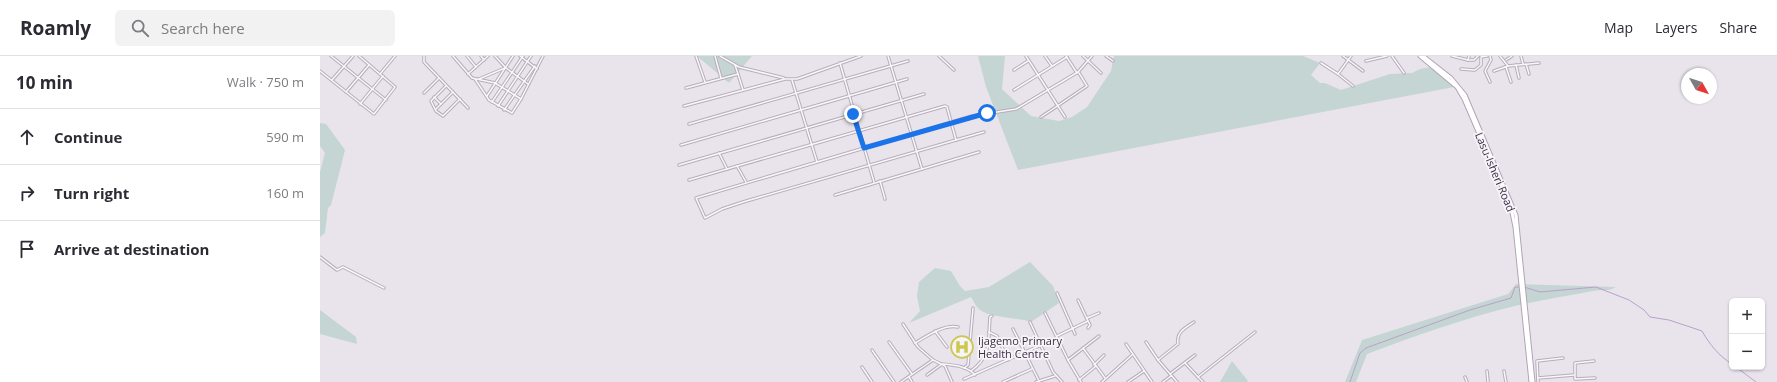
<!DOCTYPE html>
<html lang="en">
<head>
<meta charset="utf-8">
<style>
  body { margin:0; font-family:"Open Sans",sans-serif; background:#f2f2f3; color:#2b2b33 }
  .controls { position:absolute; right:12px; bottom:12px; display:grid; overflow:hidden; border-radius:6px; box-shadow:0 1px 3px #0004 }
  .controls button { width:36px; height:36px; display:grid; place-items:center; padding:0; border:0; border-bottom:1px solid #e1e1e2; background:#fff; color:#2b2b33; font:20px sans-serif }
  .compass { position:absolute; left:1361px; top:12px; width:36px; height:36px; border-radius:50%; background:#fff; box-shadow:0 1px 3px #0004; rotate:129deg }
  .stop { position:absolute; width:12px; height:12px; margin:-9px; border:3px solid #1a73e8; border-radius:50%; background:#fff }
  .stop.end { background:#1a73e8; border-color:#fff; box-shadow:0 1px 4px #0008 }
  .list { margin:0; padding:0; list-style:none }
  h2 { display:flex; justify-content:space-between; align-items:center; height:52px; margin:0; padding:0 16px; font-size:17px }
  h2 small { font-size:13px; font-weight:400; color:#7c7c81 }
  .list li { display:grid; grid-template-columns:26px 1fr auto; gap:12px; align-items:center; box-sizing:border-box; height:56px; padding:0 16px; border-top:1px solid #e1e1e2 }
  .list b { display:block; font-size:15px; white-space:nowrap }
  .list em { font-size:13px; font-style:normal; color:#7c7c81 }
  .icon { flex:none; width:22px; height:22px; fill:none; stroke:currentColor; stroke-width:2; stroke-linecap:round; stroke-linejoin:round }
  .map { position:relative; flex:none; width:1457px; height:326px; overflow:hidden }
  header { display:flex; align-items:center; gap:24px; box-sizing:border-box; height:56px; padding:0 20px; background:#fff; border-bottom:1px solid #e1e1e2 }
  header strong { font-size:19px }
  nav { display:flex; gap:22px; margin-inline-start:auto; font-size:14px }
  .search { width:280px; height:36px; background:#f2f2f3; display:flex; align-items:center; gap:10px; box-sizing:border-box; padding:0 14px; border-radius:6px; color:#7c7c81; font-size:15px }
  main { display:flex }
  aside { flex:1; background:#fff }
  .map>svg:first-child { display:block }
  .green { fill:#c5d5d3 }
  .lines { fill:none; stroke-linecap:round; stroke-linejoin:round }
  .stream { stroke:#baa0cb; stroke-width:1 }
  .street-casing { stroke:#b6adba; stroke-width:3.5 }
  .primary-casing { stroke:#b1a3b7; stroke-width:5 }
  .street { stroke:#f9f7fa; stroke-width:1.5 }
  .primary { stroke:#fff; stroke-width:3 }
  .route { stroke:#1a73e8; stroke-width:5 }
  .labels { text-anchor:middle; stroke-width:3.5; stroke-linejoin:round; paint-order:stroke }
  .street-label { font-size:11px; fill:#3e2c44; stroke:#f7f4f9 }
  .poi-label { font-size:11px; fill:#3e2c44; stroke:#f7f4f9; text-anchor:start }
</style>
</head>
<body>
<header>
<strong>Roamly</strong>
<div class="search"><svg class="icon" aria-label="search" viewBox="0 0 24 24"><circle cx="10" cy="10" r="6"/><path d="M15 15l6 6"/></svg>Search here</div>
<nav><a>Map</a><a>Layers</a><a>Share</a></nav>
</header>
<main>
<aside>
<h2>10 min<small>Walk · 750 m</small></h2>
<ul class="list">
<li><svg class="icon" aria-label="ahead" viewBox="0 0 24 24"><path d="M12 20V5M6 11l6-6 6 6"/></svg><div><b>Continue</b></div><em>590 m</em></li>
<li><svg class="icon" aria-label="right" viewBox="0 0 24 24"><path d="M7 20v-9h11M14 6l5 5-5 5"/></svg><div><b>Turn right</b></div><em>160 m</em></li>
<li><svg class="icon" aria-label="arrive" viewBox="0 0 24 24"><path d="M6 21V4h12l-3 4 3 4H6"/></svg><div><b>Arrive at destination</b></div></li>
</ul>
</aside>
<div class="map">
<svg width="1457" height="326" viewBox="0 0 1457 326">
  <rect width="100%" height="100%" fill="#e9e4ec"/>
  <g class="green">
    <path d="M377,0H432L409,27Z"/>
    <path d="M658,0H685L682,33L711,60L739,65L752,61L767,51L791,15L794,0H983L1000,7L991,19L1000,27H1005L1021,34L1070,18L1092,17L1100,13L1111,11L1134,31L698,114L666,31Z"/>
    <path d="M0,67L6,68L25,94L11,149L8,152L5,177L0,181V116L5,97L0,90Z"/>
    <path d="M710,206L733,230L739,247L711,266C697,261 666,262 658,252C655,249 653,244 651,241L589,267L600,255L597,240L599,226L615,212L631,215L640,230L645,235L669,231Z"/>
    <path d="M1196,228L1296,231C1288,236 1282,233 1273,235C1247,240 1221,244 1195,250C1145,262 1095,280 1047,298L1036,326H1025L1042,284L1188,238Z"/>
    <path d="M0,254L36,281L37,288L0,278Z"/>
    <path d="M912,305L928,325L927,326H900Z"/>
  </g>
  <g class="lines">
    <g class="stream">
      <path d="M1204,231L1220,236L1276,231L1309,244L1324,254L1330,261L1349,264L1382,275C1390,289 1399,300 1412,308"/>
      <path d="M1416,311L1436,326"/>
      <path d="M1030,326L1040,297L1046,292L1150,254L1191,242L1195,231H1201"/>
    </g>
    <g class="street-casing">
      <g id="street">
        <path d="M11,0L66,44"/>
        <path d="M104,0V6L148,52"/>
        <path d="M133,0L152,22L175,27L201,43"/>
        <path d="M147,0L156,11"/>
        <path d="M161,0L164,4"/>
        <path d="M175,0L186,12L208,28"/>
        <path d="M200,0L217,13"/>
        <path d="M376,0L385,26"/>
        <path d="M395,0L401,22"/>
        <path d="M400,0L419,11L464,22"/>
        <path d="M568,0L602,113"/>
        <path d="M619,0L634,14"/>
        <path d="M706,0L745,61"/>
        <path d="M725,0L732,10"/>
        <path d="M746,0L757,17"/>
        <path d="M763,0L781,17"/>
        <path d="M786,0L793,5"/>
        <path d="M1023,0L1043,15"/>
        <path d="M1031,0L1018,18L1033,30"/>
        <path d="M1072,0L1084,17"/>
        <path d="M1132,0L1148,4L1149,0"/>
        <path d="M1180,0L1188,10"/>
        <path d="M1201,0L1203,8"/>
        <path d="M1161,1L1167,0"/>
        <path d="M1148,4H1154L1158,0"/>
        <path d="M1186,4L1192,0"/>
        <path d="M1046,5L1067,0"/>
        <path d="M520,7L554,126"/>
        <path d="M1001,7L1018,18"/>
        <path d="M1206,8L1209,18"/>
        <path d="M415,9L418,18"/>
        <path d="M1196,9L1199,22"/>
        <path d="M1186,11L1191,26"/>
        <path d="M1141,13L1155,14L1161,9V2"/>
        <path d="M694,14L708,5"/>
        <path d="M0,15L54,58L75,31L39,0"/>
        <path d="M1174,15L1188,10L1219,7"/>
        <path d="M60,18L75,0"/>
        <path d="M148,18L168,0"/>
        <path d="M155,23L169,44L192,57L201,43L223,0"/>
        <path d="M159,23L185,12"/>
        <path d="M12,24L33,0"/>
        <path d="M472,24L497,106"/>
        <path d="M1170,26L1165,15L1171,4L1170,0"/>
        <path d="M126,30L111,45L116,55L123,60L140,43"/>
        <path d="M366,32L418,18L423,34"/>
        <path d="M694,34L747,1"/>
        <path d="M26,36L49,9"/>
        <path d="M104,37L119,22"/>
        <path d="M167,40L193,0"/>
        <path d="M114,41L121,48"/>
        <path d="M172,46L203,0"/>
        <path d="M40,48L63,20"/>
        <path d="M178,50L211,0"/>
        <path d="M364,50L465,23H477L541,0"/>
        <path d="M116,53L133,36"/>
        <path d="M184,54L215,10"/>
        <path d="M721,61L767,30L759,17"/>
        <path d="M369,68L588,5"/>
        <path d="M636,84L423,146L402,153L385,162L376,142L652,60L696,53L758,16L772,0"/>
        <path d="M361,89L587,23"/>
        <path d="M399,97L407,113"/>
        <path d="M359,109L604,38"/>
        <path d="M417,110L426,126"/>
        <path d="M369,124L625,50L627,51L636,84L664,76"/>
        <path d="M560,125L565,143"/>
        <path d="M515,139L659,96"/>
        <path d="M0,201L17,214L23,211L64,232"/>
        <path d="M737,237L755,278"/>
        <path d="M725,257L748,304L779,280"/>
        <path d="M767,262L779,257"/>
        <path d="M710,266L733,316L742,326"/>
        <path d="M583,268L598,291L613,304"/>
        <path d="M768,272L770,269L768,265"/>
        <path d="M693,273L719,325"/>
        <path d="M615,275L627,291"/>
        <path d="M669,276L677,280L688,304"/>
        <path d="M737,280L768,265L758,244"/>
        <path d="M569,286L592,318"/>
        <path d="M826,286L838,304L857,326"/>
        <path d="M595,287C607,280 624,268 638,271"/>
        <path d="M806,288L832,326"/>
        <path d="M763,292L785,322"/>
        <path d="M552,294L574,326"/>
        <path d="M748,304L761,326"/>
        <path d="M838,304L858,288C856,276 865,272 874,266"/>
        <path d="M1274,305L1255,307V323L1275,322"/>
        <path d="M865,307L878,321L935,276"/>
        <path d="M774,309L784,299"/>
        <path d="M542,311L552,326"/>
        <path d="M644,312L648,309L653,252"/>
        <path d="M651,315C672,300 668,284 670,261L672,260"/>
        <path d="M1167,315L1168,326"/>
        <path d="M1184,315L1186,326"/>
        <path d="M850,318L875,299"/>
        <path d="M607,319L622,308C633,309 648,310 655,319"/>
        <path d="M589,321L592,326"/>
        <path d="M878,321L883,326"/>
        <path d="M1145,321L1147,326"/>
        <path d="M1218,322L1254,319"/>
        <path d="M644,323L737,282"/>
        <path d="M759,324L776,310"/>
        <path d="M581,326L613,304L625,310L632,326"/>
        <path d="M683,326L712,313"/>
        <path d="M716,326L735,320"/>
        <path d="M782,326L812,299"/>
        <path d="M808,326L824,315"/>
        <path d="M843,326L851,320"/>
        <path d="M1218,326L1217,305L1243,302"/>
      </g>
    </g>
    <g class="primary-casing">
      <g id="primary">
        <path d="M1100,0L1137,31L1144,43L1191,152L1195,171L1211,326"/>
        <path d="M1103,0L1131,22L1145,39L1196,159L1213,326"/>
      </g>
    </g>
    <use href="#street" class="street"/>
    <use href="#primary" class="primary"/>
  </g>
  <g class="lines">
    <path class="route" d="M533,58L544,92L667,57"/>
  </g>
  <defs>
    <g id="hospital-ring" transform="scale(1.15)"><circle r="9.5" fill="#f7f4f9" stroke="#cdc74d" stroke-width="1.5"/><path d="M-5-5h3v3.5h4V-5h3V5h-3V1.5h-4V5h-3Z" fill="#cdc74d"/></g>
  </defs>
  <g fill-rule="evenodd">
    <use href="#hospital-ring" x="642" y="291"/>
  </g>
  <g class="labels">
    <g class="street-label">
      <text transform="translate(1175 116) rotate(67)" y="4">Lasu-Isheri Road</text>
    </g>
    <g class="poi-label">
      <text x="658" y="289">Ijagemo Primary<tspan x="658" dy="13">Health Centre</tspan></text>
    </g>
  </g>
</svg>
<div class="controls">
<button>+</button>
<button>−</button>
</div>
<svg class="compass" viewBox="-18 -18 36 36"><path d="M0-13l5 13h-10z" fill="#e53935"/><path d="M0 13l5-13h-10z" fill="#7c7c81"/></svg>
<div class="stop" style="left:667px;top:57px"></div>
<div class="stop end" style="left:533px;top:58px"></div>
</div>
</main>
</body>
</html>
